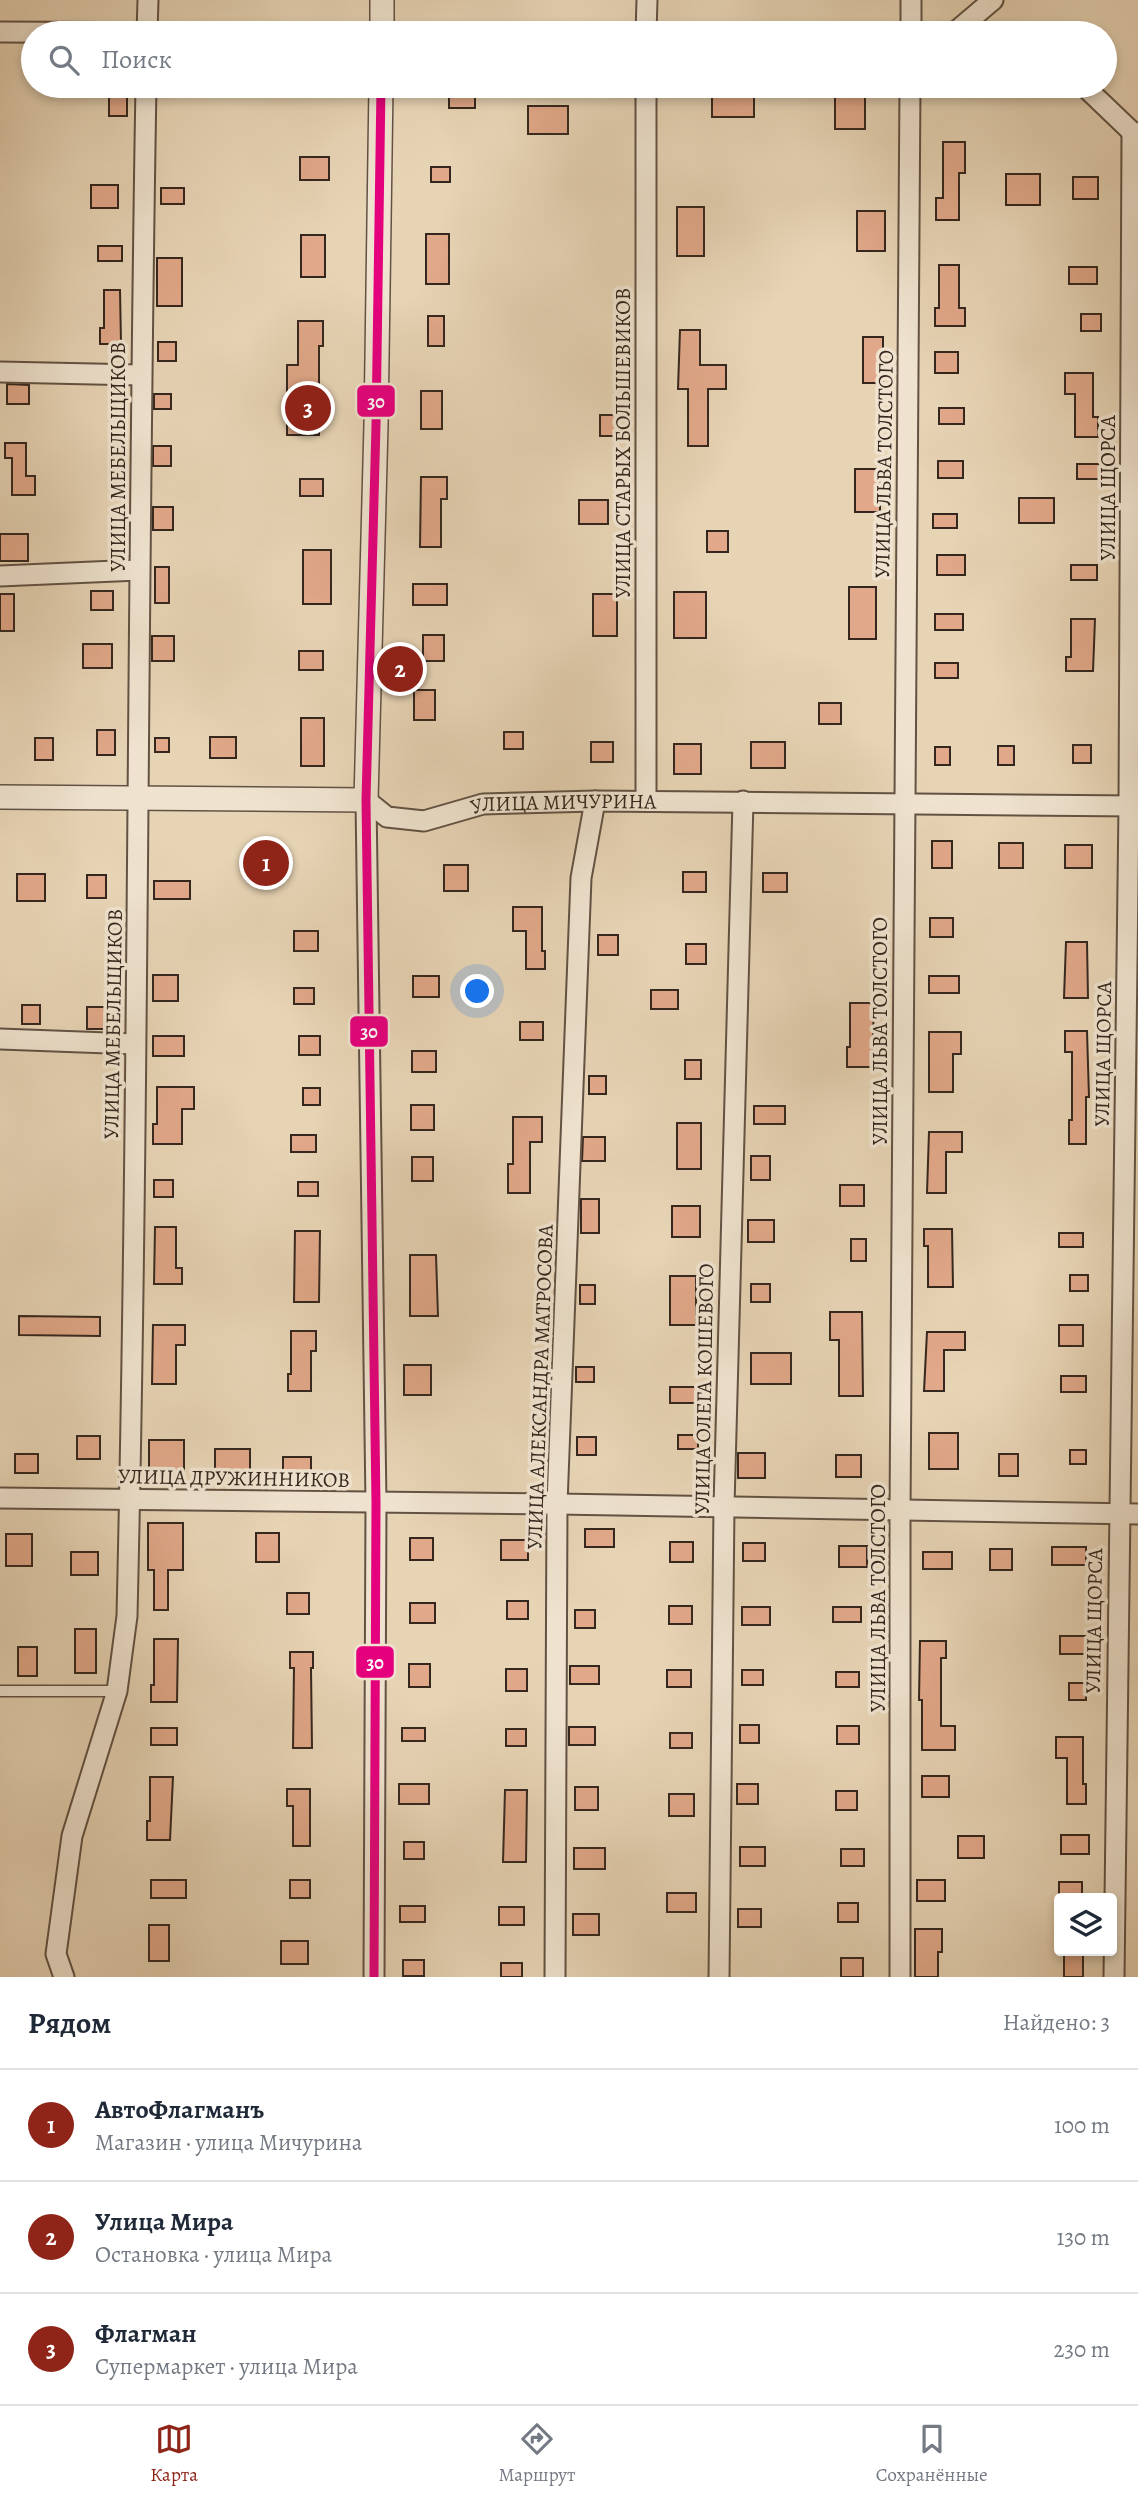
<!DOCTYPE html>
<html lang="ru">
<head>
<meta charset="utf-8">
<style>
  body { margin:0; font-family:Alegreya,serif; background:#f6f6f7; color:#1f2937 }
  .controls { position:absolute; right:21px; bottom:21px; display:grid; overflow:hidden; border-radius:7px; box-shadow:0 4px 10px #0003 }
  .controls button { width:63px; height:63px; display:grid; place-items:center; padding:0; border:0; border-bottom:2px solid #e0e1e3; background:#fff; color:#1f2937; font:35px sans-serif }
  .you { position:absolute; left:478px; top:992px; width:24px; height:24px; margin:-18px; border:5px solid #fff; border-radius:50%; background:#1a73e8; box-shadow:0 0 0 10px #1a73e833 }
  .badge { display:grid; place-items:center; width:46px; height:46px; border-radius:50%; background:#8f2418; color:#fff; font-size:23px; font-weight:700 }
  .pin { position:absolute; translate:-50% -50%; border:4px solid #fff; box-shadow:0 2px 7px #0006 }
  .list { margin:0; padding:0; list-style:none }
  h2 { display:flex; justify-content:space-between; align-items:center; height:91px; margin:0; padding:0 28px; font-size:30px }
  h2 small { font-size:23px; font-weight:400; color:#747a83 }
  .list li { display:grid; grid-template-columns:46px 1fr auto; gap:21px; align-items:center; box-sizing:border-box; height:112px; padding:0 28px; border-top:2px solid #e0e1e3 }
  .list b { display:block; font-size:26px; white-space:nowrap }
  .list p { margin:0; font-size:23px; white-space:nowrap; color:#747a83 }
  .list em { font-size:23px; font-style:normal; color:#747a83 }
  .icon { flex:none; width:38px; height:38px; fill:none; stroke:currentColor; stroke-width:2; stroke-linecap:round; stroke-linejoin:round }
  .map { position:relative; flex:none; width:1138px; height:1977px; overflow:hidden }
  .search { position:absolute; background:#fff; box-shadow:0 4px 10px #0003; left:21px; right:21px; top:21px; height:77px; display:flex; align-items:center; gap:18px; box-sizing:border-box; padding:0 24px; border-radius:38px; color:#747a83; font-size:26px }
  .sheet { height:427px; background:#fff }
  nav { display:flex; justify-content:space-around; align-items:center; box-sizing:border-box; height:98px; border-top:2px solid #e0e1e3; background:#fff; font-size:19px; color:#747a83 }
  nav a { display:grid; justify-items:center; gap:4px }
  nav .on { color:#8f2418 }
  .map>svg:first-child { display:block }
  .building { fill:#e1a889; stroke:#35271e; stroke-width:2 }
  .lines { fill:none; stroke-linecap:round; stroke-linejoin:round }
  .service-casing { stroke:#625244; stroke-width:13 }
  .minor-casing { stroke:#625244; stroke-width:23 }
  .tertiary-casing { stroke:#625244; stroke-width:26 }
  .service { stroke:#efe3cf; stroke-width:10 }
  .minor { stroke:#efe3cf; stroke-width:19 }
  .tertiary { stroke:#efe3cf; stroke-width:23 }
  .bus-1-casing { stroke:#efe3cf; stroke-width:14 }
  .bus-1 { stroke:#e5007d; stroke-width:9 }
  .labels { text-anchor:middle; stroke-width:7; stroke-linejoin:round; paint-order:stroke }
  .street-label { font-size:21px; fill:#35271e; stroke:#efe3cf }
  .line-badge { stroke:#efe3cf; stroke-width:2.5 }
  .badge-label { font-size:19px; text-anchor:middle; font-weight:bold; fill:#fff }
</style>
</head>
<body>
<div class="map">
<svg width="1138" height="1977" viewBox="0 0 1138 1977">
  <rect width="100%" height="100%" fill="#e7d4b5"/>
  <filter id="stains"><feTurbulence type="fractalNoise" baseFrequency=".00286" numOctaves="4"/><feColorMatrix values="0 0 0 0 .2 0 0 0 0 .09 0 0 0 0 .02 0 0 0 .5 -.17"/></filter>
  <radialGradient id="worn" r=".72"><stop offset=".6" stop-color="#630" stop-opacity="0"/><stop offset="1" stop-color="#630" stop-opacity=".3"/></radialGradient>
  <g class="building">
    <rect x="109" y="86" width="18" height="30"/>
    <rect x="835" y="86" width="30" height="43"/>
    <rect x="712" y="87" width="42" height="30"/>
    <rect x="449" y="90" width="26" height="18"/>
    <rect x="528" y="106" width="40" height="28"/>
    <path d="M943,142H965V173H959V220H936V198H943Z"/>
    <rect x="300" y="157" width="29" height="23"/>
    <rect x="431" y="167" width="19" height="15"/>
    <rect x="1006" y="174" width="34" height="31"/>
    <rect x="1073" y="177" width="25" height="22"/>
    <rect x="91" y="185" width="27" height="23"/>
    <rect x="161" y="188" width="23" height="16"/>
    <rect x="677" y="207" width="27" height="49"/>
    <rect x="857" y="211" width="28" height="40"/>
    <rect x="426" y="234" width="23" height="50"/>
    <rect x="301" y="235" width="24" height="42"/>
    <rect x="98" y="246" width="24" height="15"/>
    <rect x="157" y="258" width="25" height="48"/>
    <path d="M939,265H959V308H965V326H935V308H939Z"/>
    <rect x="1069" y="267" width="28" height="17"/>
    <path d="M104,290H120L121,344H100V328H104Z"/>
    <rect x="1081" y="314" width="20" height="17"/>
    <rect x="428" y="316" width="16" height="30"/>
    <path d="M298,321H323V346H319V435H287V365H298Z"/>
    <path d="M680,330H700V365H726V389H708V446H688V389H678Z"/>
    <rect x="863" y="337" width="20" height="46"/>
    <rect x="158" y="342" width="18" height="19"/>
    <rect x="935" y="352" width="23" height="21"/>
    <path d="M1065,373H1093V417H1098V437H1075V394H1065Z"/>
    <path d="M7,384L29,385V404H7Z"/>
    <rect x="421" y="391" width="21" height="38"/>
    <rect x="154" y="394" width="17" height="15"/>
    <rect x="939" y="408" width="25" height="16"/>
    <rect x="600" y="415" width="18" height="21"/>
    <path d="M5,443H26V476H35V495H12V458H5Z"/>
    <rect x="153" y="446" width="18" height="20"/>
    <rect x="938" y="461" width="25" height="17"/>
    <rect x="1077" y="464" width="22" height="15"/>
    <rect x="855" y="469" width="25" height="43"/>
    <path d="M421,477H447V499H441V547H420Z"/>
    <rect x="300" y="479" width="23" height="17"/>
    <rect x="1019" y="498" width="35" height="25"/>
    <rect x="579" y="500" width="29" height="24"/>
    <rect x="153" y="507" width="20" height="23"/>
    <rect x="933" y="514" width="24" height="14"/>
    <rect x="707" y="531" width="21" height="21"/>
    <rect x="0" y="534" width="28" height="27"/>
    <rect x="303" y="550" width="28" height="54"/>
    <rect x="937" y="555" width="28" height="20"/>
    <rect x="1071" y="565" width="26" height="15"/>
    <rect x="155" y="567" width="14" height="36"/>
    <rect x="413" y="584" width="34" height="21"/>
    <rect x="849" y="587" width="27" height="52"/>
    <rect x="91" y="591" width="22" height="19"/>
    <rect x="674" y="592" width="32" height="46"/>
    <rect x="0" y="594" width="14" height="37"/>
    <rect x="593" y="594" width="24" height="42"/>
    <rect x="935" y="614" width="28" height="16"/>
    <path d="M1071,619H1095L1093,671H1066V657H1071Z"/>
    <rect x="423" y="635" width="21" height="26"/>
    <rect x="152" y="636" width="22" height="25"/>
    <rect x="83" y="644" width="29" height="24"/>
    <rect x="299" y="651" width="24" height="19"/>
    <rect x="935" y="663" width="23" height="15"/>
    <rect x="414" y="690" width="21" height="30"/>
    <rect x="819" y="703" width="22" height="21"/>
    <rect x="301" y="718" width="23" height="48"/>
    <rect x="97" y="730" width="18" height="25"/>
    <rect x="504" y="732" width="19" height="17"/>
    <rect x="210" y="737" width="26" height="21"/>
    <rect x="35" y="738" width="18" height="22"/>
    <rect x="155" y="738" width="14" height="14"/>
    <rect x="591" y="742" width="22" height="20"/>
    <rect x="751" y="742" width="34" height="26"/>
    <rect x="674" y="744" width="27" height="30"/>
    <rect x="1073" y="745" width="18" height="18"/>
    <rect x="998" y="746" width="16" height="19"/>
    <rect x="935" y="747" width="15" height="18"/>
    <rect x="932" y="841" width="20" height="27"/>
    <rect x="999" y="843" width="24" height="25"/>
    <rect x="1065" y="845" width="27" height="23"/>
    <rect x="252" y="853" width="28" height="20"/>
    <rect x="444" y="865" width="24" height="26"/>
    <rect x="683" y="872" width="23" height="20"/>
    <rect x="763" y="873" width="24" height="19"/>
    <rect x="17" y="874" width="28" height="27"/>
    <rect x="87" y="875" width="19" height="23"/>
    <rect x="154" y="881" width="36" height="18"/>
    <path d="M513,907H542V951H545V969H526V931H513Z"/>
    <rect x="930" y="918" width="23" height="19"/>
    <rect x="294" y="931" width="24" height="20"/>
    <rect x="598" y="935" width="20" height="20"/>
    <path d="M1066,942H1087L1088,998H1064Z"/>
    <rect x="686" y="944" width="20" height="20"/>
    <rect x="153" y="975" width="25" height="26"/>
    <rect x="413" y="976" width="26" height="21"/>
    <rect x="929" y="976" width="30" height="17"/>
    <rect x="294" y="988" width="20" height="16"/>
    <rect x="651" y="990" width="27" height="19"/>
    <path d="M850,1003H874L872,1067H847V1047H850Z"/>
    <rect x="22" y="1005" width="18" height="19"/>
    <rect x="87" y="1007" width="20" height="22"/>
    <rect x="520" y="1022" width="23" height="18"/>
    <path d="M1065,1031H1087L1089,1097H1086V1144H1069V1120H1072V1052H1065Z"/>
    <path d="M929,1032H961V1054H953V1092H929Z"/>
    <rect x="153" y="1036" width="31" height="20"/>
    <rect x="299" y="1036" width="21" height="19"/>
    <rect x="412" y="1051" width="24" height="21"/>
    <rect x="685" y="1060" width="16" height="19"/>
    <rect x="589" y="1076" width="17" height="18"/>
    <path d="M157,1087H194V1109H182V1144H153V1124H157Z"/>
    <rect x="303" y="1088" width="17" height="17"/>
    <rect x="411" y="1105" width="23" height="25"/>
    <rect x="754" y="1106" width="31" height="18"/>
    <path d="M513,1117H542V1142H530V1193H508V1164H513Z"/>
    <rect x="677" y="1123" width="24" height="46"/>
    <path d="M929,1132H962V1152H946V1193H927Z"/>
    <rect x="291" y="1135" width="25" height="17"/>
    <path d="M583,1137H605V1161H582Z"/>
    <rect x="751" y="1156" width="19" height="24"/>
    <rect x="412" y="1157" width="21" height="24"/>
    <rect x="154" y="1180" width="19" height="17"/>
    <rect x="298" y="1182" width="20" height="14"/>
    <rect x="840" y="1185" width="24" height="21"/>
    <rect x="581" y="1199" width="18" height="34"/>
    <rect x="672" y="1206" width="28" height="31"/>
    <rect x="748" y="1220" width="26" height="22"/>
    <path d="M155,1227H176V1268H182V1284H154Z"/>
    <path d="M924,1229H952L953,1287H928V1246H924Z"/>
    <path d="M295,1231H320L319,1302H294Z"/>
    <rect x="1059" y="1233" width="24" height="14"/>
    <rect x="851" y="1239" width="15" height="22"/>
    <path d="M410,1255H436L438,1316H410Z"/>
    <rect x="1070" y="1275" width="18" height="16"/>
    <rect x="670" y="1276" width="26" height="49"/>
    <rect x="751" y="1284" width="19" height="18"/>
    <rect x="580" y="1285" width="15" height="19"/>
    <path d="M830,1312H862L863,1396H839V1340H830Z"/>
    <path d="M19,1316L100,1317V1336L19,1335Z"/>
    <path d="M153,1325H185V1345H176V1384H152Z"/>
    <rect x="1059" y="1325" width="24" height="21"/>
    <path d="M291,1331H316V1351H311V1391H288V1374H291Z"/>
    <path d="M927,1332H965V1350H944V1391H924Z"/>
    <rect x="751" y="1353" width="40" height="31"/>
    <rect x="404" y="1365" width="27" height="30"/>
    <rect x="576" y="1367" width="18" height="15"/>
    <rect x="1061" y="1376" width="25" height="16"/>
    <rect x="670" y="1387" width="27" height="16"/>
    <rect x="929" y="1433" width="29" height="36"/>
    <rect x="678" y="1435" width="20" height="14"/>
    <rect x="77" y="1436" width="23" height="23"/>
    <rect x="577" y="1437" width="19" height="18"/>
    <rect x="149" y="1440" width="35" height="37"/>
    <rect x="215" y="1449" width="35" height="26"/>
    <rect x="1070" y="1450" width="16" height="14"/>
    <rect x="738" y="1453" width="27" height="25"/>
    <rect x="15" y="1454" width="23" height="19"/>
    <rect x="999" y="1454" width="19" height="22"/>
    <rect x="836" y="1455" width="25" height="22"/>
    <rect x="283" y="1457" width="28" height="18"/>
    <path d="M148,1523H183V1570H168V1610H154V1570H148Z"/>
    <rect x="585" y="1529" width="29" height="18"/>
    <rect x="256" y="1533" width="23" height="29"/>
    <rect x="6" y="1534" width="26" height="32"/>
    <rect x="410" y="1538" width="23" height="22"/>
    <rect x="501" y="1540" width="27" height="20"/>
    <rect x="670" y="1542" width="23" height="20"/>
    <rect x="743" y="1543" width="22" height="18"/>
    <rect x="839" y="1546" width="28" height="21"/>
    <rect x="1052" y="1547" width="34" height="18"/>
    <rect x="990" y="1549" width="22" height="21"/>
    <rect x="71" y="1552" width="27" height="23"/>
    <rect x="923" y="1552" width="29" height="17"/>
    <rect x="287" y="1593" width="22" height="21"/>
    <rect x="507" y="1601" width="21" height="18"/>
    <rect x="410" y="1603" width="25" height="20"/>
    <rect x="669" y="1606" width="23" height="18"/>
    <rect x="742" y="1607" width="28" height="18"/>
    <rect x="833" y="1607" width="28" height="15"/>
    <rect x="575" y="1610" width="20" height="18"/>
    <rect x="75" y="1629" width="21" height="44"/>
    <rect x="1060" y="1636" width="26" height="18"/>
    <path d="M154,1639H178L177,1702H151V1685H154Z"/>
    <path d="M920,1641H946V1658H941V1726H955V1750H922V1700H919Z"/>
    <rect x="18" y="1647" width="19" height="29"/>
    <path d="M290,1652H313V1668H311L312,1748H293L294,1668H290Z"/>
    <rect x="409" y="1664" width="21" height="23"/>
    <rect x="570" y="1666" width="29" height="18"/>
    <rect x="506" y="1669" width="21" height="22"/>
    <rect x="667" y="1670" width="24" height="17"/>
    <rect x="742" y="1670" width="21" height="15"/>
    <rect x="836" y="1672" width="23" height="15"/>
    <rect x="1069" y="1683" width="17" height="17"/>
    <rect x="740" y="1725" width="19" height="18"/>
    <rect x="837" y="1726" width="22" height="18"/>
    <rect x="569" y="1727" width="26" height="18"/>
    <rect x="151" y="1728" width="26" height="17"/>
    <rect x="402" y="1728" width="23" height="13"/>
    <rect x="506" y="1729" width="20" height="17"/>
    <rect x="670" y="1733" width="22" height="15"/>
    <path d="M1056,1737H1083V1784H1086V1804H1067V1758H1056Z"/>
    <rect x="922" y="1776" width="27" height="21"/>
    <path d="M150,1777H173L170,1840H147V1821H150Z"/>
    <rect x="399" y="1784" width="30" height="20"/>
    <rect x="737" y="1784" width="21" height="20"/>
    <rect x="575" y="1787" width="23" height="23"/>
    <path d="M287,1789H310V1846H293V1806H287Z"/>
    <path d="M505,1790H527L526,1862H503Z"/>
    <rect x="836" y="1791" width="21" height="19"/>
    <rect x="669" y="1794" width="25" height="22"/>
    <rect x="1061" y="1835" width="28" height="19"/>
    <rect x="958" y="1836" width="26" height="22"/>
    <rect x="404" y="1842" width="20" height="17"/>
    <rect x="740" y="1847" width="25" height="19"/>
    <rect x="574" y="1848" width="31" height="21"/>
    <rect x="841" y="1849" width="23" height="17"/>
    <rect x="151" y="1880" width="35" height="18"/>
    <rect x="290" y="1880" width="20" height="18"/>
    <rect x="917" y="1880" width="28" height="21"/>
    <rect x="1059" y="1882" width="23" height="16"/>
    <rect x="667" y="1893" width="29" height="19"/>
    <rect x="838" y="1903" width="20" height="19"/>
    <rect x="400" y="1906" width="25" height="16"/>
    <rect x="499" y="1907" width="25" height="18"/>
    <rect x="738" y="1909" width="23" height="18"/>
    <rect x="573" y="1914" width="26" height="21"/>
    <rect x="149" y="1925" width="20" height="36"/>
    <path d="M915,1929H942V1952H938V1977H915Z"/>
    <rect x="281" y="1941" width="27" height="23"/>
    <rect x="1064" y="1951" width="19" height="26"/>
    <rect x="841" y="1958" width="22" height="19"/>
    <rect x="403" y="1960" width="21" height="16"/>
    <rect x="501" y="1963" width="21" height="14"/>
  </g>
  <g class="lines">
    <g class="service-casing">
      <path id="service" d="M0,1691H117"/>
    </g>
    <g class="minor-casing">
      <g id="minor">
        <path d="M0,32L201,33"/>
        <path d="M147,33L148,0"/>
        <path d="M646,33L647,0"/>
        <path d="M911,33V0"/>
        <path d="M954,33L993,0"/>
        <path d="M646,86V801"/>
        <path d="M1084,86L1132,132L1138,133"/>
        <path d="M0,372L141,375"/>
        <path d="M0,576L139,570"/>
        <path d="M366,800L376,1503L374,1977"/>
        <path id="s1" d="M366,800L387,817L424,821L483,804L595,801L1138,806"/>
        <path d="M0,1039L135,1044"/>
        <path d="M0,1498L557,1504L1138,1514"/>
        <path d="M64,1977L56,1954L72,1836L117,1691L127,1616C139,1106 137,596 146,86"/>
        <path d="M555,1977L557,1504L581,878L595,801"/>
        <path d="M719,1977L724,1506L743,801"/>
        <path d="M900,1977V1511L910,86"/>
        <path d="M1114,1977L1129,806L1132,132"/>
      </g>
    </g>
    <g class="tertiary-casing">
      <g id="tertiary">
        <path d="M382,33V0"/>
        <path d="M0,797L366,800L376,425L381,86"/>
      </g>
    </g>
    <use href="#service" class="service"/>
    <use href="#minor" class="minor"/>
    <use href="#tertiary" class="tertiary"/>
    <g class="bus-1-casing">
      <path id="bus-1" d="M374,1977L376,1503L366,800L376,425L381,86"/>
    </g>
    <use href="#bus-1" class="bus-1"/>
  </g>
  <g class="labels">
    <g class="street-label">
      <text transform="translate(623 443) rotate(-90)" y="7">УЛИЦА СТАРЫХ БОЛЬШЕВИКОВ</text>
      <text transform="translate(118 457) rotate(-90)" y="7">УЛИЦА МЕБЕЛЬЩИКОВ</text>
      <text transform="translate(884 464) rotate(-89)" y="7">УЛИЦА ЛЬВА ТОЛСТОГО</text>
      <text transform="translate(1108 488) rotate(-90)" y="7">УЛИЦА ЩОРСА</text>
      <text dy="7" stroke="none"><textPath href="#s1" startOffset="206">УЛИЦА МИЧУРИНА</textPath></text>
      <text transform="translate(113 1024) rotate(-89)" y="7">УЛИЦА МЕБЕЛЬЩИКОВ</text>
      <text transform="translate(880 1031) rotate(-90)" y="7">УЛИЦА ЛЬВА ТОЛСТОГО</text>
      <text transform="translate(1103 1054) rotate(-89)" y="7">УЛИЦА ЩОРСА</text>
      <text transform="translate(540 1387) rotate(-88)" y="7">УЛИЦА АЛЕКСАНДРА МАТРОСОВА</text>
      <text transform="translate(704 1389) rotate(-89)" y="7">УЛИЦА ОЛЕГА КОШЕВОГО</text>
      <text transform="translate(234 1478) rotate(1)" y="7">УЛИЦА ДРУЖИННИКОВ</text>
      <text transform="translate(878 1598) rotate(-90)" y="7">УЛИЦА ЛЬВА ТОЛСТОГО</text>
      <text transform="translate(1094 1621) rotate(-89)" y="7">УЛИЦА ЩОРСА</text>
    </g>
  </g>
  <g class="line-badge">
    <rect x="356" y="384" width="40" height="34" rx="7" fill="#e5007d"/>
    <rect x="349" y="1015" width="40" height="33" rx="7" fill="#e5007d"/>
    <rect x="355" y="1645" width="40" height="34" rx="7" fill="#e5007d"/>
  </g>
  <g class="badge-label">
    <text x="376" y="408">30</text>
    <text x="369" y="1038">30</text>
    <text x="375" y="1669">30</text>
  </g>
  <rect width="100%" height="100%" filter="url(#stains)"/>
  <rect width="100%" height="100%" fill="url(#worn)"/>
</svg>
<div class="controls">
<button><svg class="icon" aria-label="layers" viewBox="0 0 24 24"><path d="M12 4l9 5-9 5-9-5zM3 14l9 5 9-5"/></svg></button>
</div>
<div class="you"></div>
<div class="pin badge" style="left:266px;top:863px">1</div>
<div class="pin badge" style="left:400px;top:669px">2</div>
<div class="pin badge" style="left:308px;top:408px">3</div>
<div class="search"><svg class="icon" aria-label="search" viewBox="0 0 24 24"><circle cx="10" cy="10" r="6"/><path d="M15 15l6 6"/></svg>Поиск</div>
</div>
<section class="sheet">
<h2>Рядом<small>Найдено: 3</small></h2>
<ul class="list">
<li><span class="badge">1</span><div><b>АвтоФлагманъ</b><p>Магазин · улица Мичурина</p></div><em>100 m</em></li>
<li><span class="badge">2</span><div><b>Улица Мира</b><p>Остановка · улица Мира</p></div><em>130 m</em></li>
<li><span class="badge">3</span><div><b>Флагман</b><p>Супермаркет · улица Мира</p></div><em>230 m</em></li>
</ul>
</section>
<nav>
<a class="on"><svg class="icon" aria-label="map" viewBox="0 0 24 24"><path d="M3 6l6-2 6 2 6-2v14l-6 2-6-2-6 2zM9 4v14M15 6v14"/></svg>Карта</a>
<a><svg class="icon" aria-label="directions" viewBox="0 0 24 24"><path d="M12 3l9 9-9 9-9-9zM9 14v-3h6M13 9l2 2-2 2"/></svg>Маршрут</a>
<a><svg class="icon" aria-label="saved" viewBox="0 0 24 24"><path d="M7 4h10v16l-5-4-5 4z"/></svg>Сохранённые</a>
</nav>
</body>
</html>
